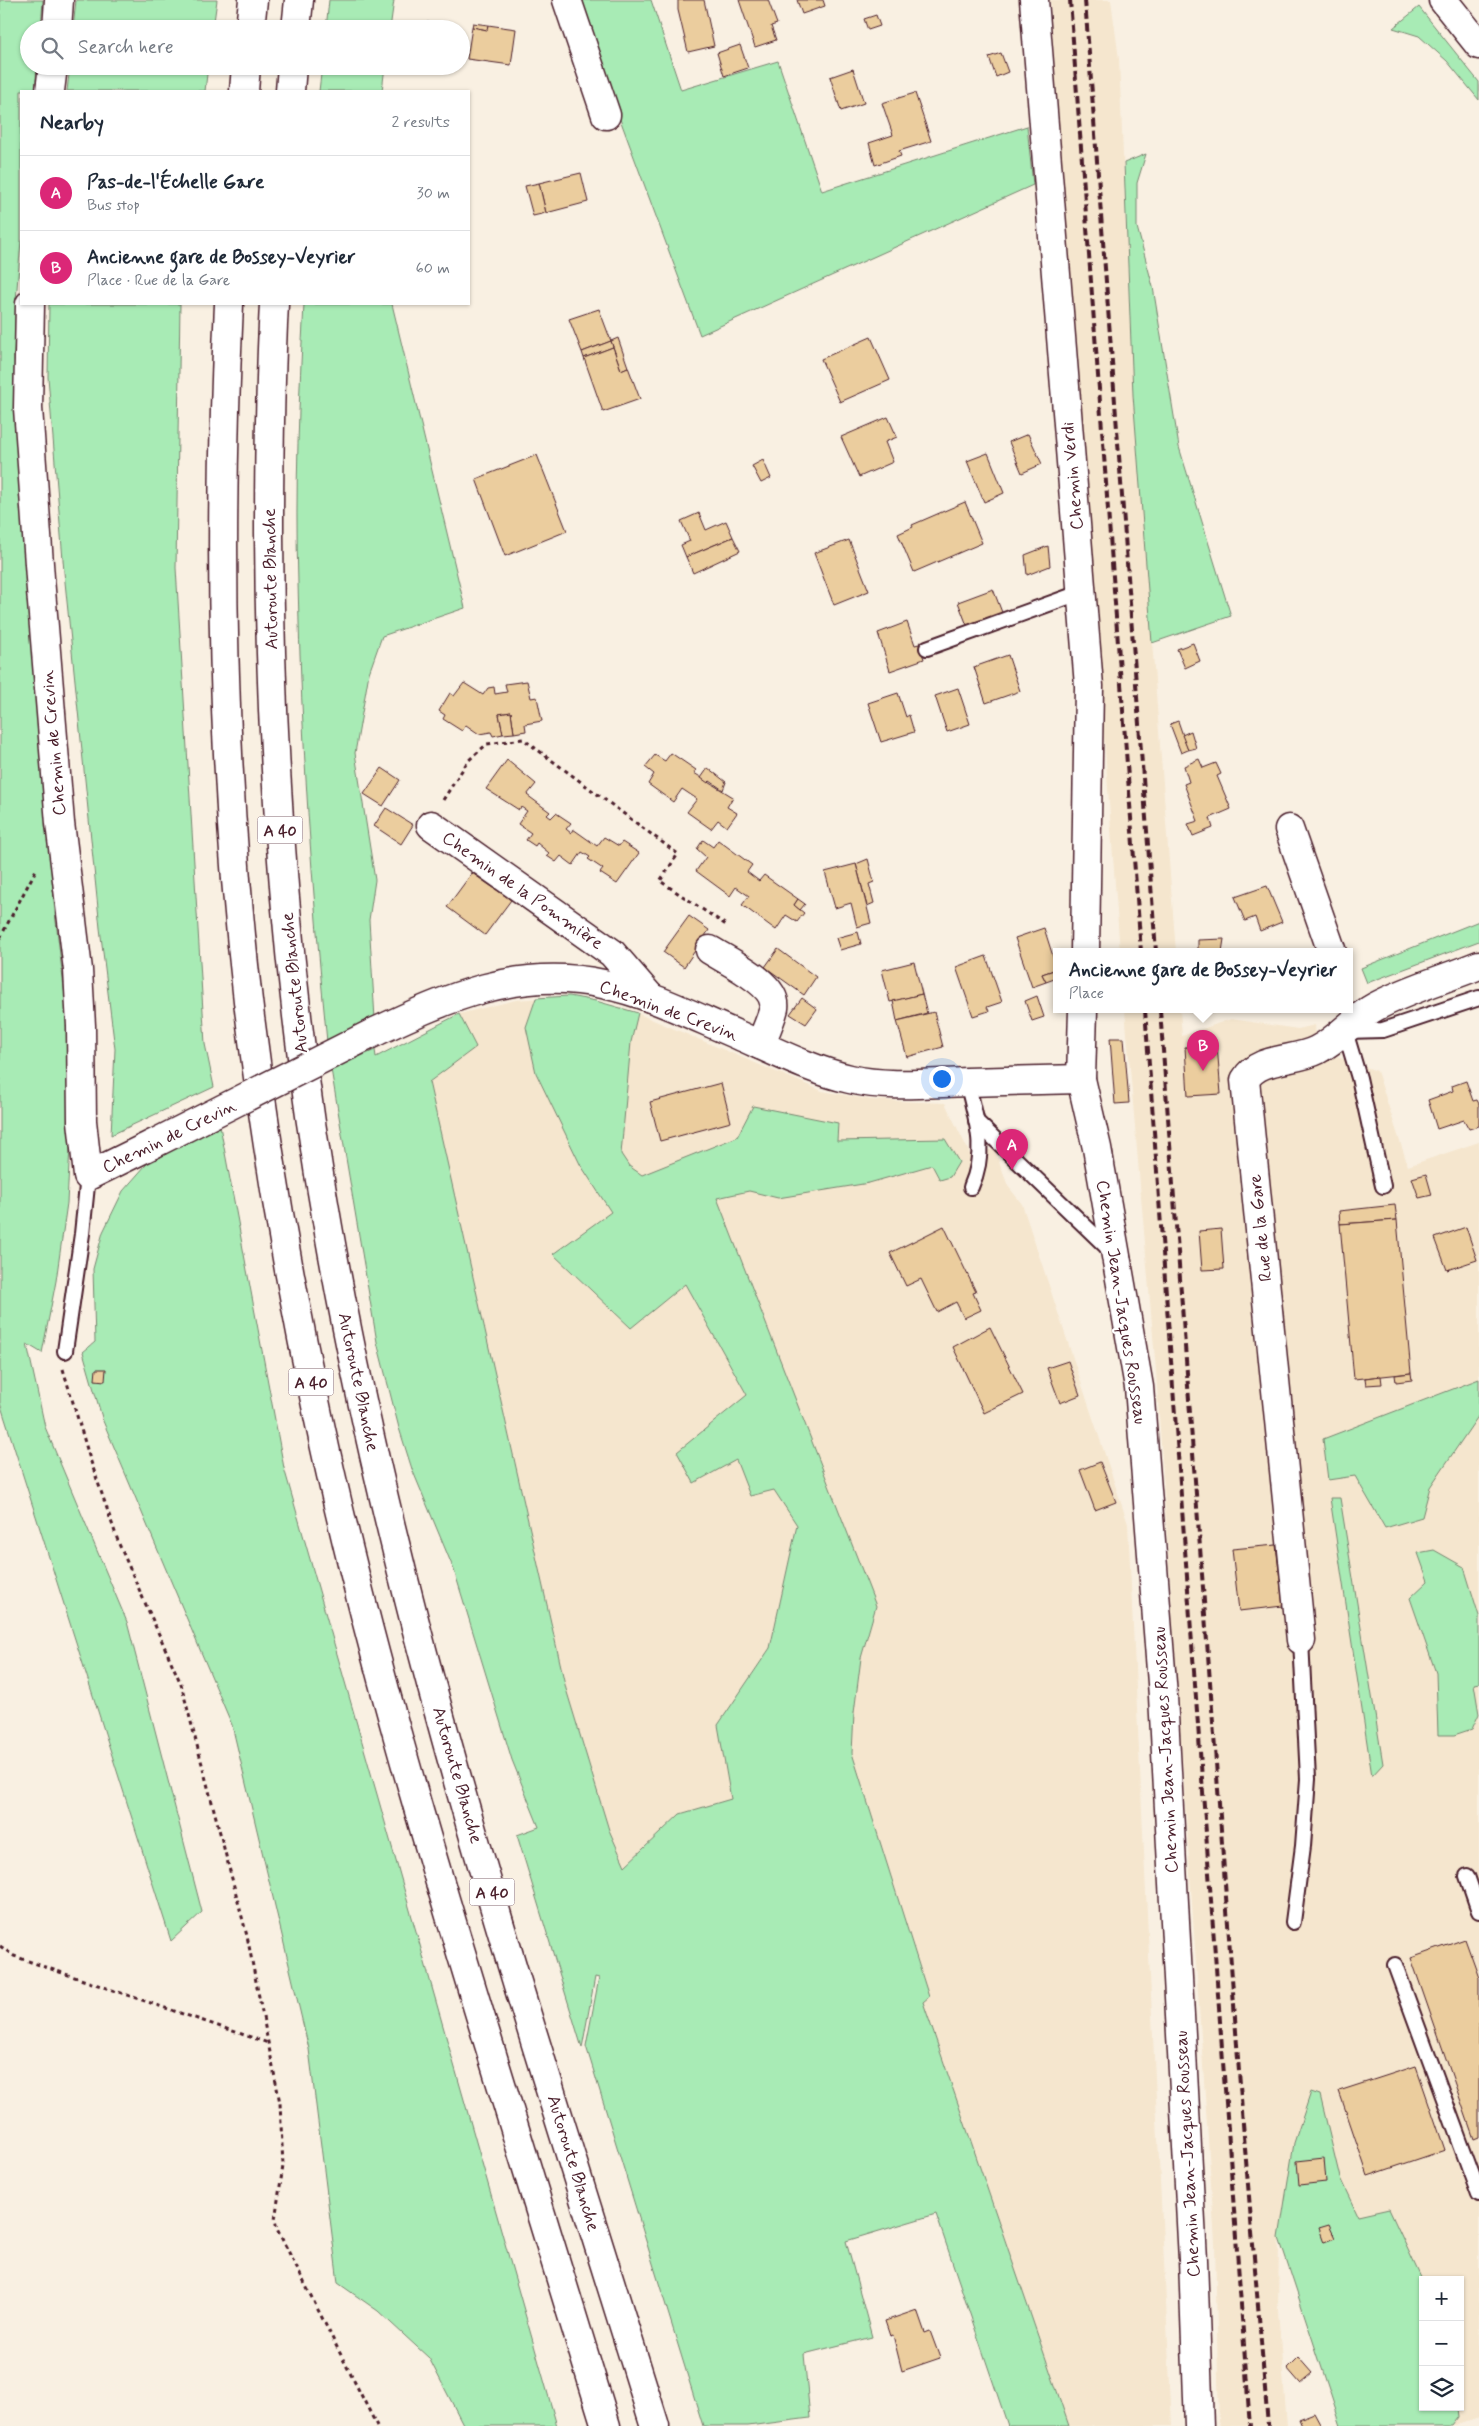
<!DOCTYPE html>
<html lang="en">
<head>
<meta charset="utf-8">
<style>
  body { margin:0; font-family:Mynerve,sans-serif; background:#f2f2f3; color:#1f2937 }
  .controls { position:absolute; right:15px; bottom:15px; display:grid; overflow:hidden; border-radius:0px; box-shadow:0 1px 4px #0004 }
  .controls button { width:45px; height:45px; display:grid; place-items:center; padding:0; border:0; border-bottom:1px solid #e0e1e3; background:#fff; color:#1f2937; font:25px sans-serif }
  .you { position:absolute; left:941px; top:1078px; width:18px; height:18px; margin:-12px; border:4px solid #fff; border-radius:50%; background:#1a73e8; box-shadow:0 0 0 8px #1a73e833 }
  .badge { display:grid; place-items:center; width:32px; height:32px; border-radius:50%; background:#db2777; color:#fff; font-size:16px; font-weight:700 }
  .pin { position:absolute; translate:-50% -41px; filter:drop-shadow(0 1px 2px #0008) }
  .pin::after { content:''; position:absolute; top:26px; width:18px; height:15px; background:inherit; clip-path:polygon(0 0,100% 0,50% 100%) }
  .popup { position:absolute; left:1053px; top:948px; width:300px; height:65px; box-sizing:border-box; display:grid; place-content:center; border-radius:0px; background:#fff; filter:drop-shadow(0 1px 4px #0005); font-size:16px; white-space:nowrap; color:#747a83 }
  .popup b { font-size:19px; color:#1f2937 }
  .popup::after { content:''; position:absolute; left:50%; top:100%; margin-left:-10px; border:10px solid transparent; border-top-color:#fff }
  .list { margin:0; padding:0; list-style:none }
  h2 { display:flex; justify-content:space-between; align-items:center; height:65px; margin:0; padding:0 20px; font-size:21px }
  h2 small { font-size:16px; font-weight:400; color:#747a83 }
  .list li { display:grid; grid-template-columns:32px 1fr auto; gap:15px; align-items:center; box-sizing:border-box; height:75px; padding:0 20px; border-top:1px solid #e0e1e3 }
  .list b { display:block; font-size:19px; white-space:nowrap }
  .list p { margin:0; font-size:16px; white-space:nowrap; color:#747a83 }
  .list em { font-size:16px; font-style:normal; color:#747a83 }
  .icon { flex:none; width:28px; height:28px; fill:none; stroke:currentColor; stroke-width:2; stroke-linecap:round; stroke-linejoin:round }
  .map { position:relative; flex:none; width:1479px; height:2426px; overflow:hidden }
  .search { position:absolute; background:#fff; box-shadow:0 1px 4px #0004; left:20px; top:20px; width:450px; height:55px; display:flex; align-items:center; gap:12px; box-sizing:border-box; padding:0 18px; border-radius:28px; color:#747a83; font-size:19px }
  .panel { position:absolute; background:#fff; box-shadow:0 1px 4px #0004; left:20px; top:90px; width:450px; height:215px; border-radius:0px }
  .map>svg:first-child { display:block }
  .built { fill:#f5e6ce; fill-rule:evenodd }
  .green { fill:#a8ebb5; stroke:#798570 }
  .water { fill:#84d1e2; stroke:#6d8a99 }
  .building { fill:#ebcd9e; stroke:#4a1f2b }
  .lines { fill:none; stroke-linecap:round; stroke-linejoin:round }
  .service-casing { stroke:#4a1f2b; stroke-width:18 }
  .minor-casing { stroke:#4a1f2b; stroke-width:31 }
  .primary-casing { stroke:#4a1f2b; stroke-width:31 }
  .motorway-casing { stroke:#4a1f2b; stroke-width:31 }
  .path { stroke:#4a1f2b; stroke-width:3; stroke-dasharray:4 4; stroke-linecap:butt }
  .service { stroke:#fff; stroke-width:14 }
  .minor { stroke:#fff; stroke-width:28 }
  .primary { stroke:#fff; stroke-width:28 }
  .motorway { stroke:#fff; stroke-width:28 }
  .rail { stroke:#4a1f2b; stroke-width:4; stroke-dasharray:8 4; stroke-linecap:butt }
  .minor-bridge-casing { stroke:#4a1f2b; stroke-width:31; stroke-linecap:butt }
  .minor-bridge { stroke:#fff; stroke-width:28 }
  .labels { text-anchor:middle; stroke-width:4.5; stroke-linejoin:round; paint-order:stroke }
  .shield { fill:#fff; stroke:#80626b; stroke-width:1 }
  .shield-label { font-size:16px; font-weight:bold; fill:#4a1f2b }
  .street-label { font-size:18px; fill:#4a1f2b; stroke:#fff }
</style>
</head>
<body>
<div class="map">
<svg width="1479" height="2426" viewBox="0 0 1479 2426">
  <rect width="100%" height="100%" fill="#f9f0e2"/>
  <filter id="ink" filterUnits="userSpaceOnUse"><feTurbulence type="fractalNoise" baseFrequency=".02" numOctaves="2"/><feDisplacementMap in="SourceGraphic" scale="10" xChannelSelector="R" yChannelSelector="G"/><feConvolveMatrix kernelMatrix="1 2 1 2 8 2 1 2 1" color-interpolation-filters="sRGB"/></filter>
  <g filter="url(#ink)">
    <g class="built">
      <path d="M1050,0H1111L1119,59L1133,395L1176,952H1120Z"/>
      <path d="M569,996L627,1009L822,1091L872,1100L945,1103L970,1154L994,1149L1008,1186L1022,1204L1128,1524L1172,2426H1069L923,2002L929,1996L852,1753L854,1713L861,1658L876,1606L797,1525L770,1648L718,1725L731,1800L680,1814L625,1866L609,1830L566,1689L429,1082L475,1047L459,1014L516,1000Z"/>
      <path d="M1125,1010H1180L1182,1036L1231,1019L1298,1029L1315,1025L1317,1050L1377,1071L1408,1166L1479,1142V2419L1458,2426H1341L1279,2240L1278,2310L1287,2426H1219L1215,2243L1156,1371ZM1423,2280H1460V2407H1423Z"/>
    </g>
    <g class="green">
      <path d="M0,0H43L41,29H29V66H37L35,91H21V241L16,300L14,354L20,471L55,913L68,1021L71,1127L67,1203L56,1281L42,1353L27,1344L45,1427L127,1622L202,1912L171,1941L0,1403Z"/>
      <path d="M76,0H217L213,29H73Z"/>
      <path d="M329,0H394L390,29H326Z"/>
      <path d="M580,0H651L681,90L778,61L822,191L1027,126L1033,185L700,335L617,111Z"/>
      <path d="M1419,7L1479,82V100L1447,61L1419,36L1393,28Z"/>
      <path d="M70,66H208L205,91H67Z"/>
      <path d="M322,66H385L382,91H319Z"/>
      <path d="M1146,154L1137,183V227L1153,287L1179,447L1231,616L1152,643L1133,395L1124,163Z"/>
      <path d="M49,304H180L176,568L205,1044L214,1087L111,1135L115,1049L100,928L64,572L48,377Z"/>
      <path d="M304,304H392L465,608L382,636L369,673L355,753L375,880L369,920L375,1019L327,1042C312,889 301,736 298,583C295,490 299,396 304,304Z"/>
      <path d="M1479,921V941L1367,983L1361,968Z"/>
      <path d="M569,996L596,1001L638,1013L631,1042L621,1154L629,1166L642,1175L737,1137L753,1106L838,1123L837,1141L945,1139L959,1162L950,1177L940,1180L932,1165L869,1183L778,1198L749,1191L717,1198L876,1606L861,1658L854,1713L852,1753L929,1997L923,2002L1069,2426H1008L936,2214L846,2241L872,2337L804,2354L810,2418L748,2426H703L586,2046L599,1978L595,1977L582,2048L517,1835L539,1827L512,1760L454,1570L412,1469L399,1428L377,1342L331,1069L375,1050L376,1057L459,1014L476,1047L429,1082L566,1689L609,1830L625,1866L680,1814L731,1799L718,1725L770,1648L797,1525L774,1490L750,1496L736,1460L694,1483L677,1452L747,1395L685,1284L631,1328L553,1254L611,1212L580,1164L536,1073L526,1027L536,998Z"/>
      <path d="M220,1126L284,1468L557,2426H464L429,2358L378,2311L338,2283L309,2049L232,1725L103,1421L83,1352L95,1342L93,1269L103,1232L123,1191L153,1157Z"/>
      <path d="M1479,1379V1415L1430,1487L1422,1517L1385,1528L1355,1476L1328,1480L1323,1439Z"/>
      <path d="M1330,1498H1340L1383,1764L1372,1776Z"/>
      <path d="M1434,1550L1464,1567L1479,1616V1683L1474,1684L1479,1714L1472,1729L1454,1735H1438L1436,1673L1410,1598L1428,1581L1418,1553Z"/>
      <path d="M1311,2092L1320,2095L1340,2178L1358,2216L1389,2209L1423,2282V2407H1458L1459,2418L1453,2426H1341L1279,2238L1294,2143Z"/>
    </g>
    <path class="water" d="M427,22L446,25L445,29H426Z"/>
    <g class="building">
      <path d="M678,0H704L714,46L688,52L678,10Z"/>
      <path d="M739,0H768L777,24L771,26L776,40L755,47Z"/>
      <path d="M797,0H823L825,6L802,14Z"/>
      <path d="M876,15L880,26L868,30L864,19Z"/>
      <path d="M473,23L488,25L487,30L472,27Z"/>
      <path d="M488,25L516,29L511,65L467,59L472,27L487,30Z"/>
      <path d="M740,45L748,68L724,76L717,53Z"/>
      <path d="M1001,53L1008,72L996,77L989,57Z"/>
      <path d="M853,69L864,103L841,111L830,77Z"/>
      <path d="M915,93L931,141L899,151L901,156L875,165L869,143L893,135L882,103Z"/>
      <path d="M581,173L588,202L546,213L539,183Z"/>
      <path d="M539,183L546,213L533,216L525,186Z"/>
      <path d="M599,309L611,341L582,352L569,319Z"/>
      <path d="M871,337L890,380L840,402L821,359Z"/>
      <path d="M618,338L628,367L621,370L611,341Z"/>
      <path d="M611,341L613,347L584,358L582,352Z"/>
      <path d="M613,347L621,370L628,367L640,399L603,412L584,358Z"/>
      <path d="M888,417L897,437L885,442L893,462L859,477L841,437Z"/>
      <path d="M1028,434L1042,464L1022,473L1009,442Z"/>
      <path d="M988,453L1004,493L984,502L967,461Z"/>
      <path d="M537,455L567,531L505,556L476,479Z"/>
      <path d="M763,460L771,478L761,483L752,466Z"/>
      <path d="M965,502L982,543L914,572L898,534L913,527L912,525Z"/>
      <path d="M699,513L706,530L726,521L733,537L686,557L681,545L690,541L681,521Z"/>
      <path d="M733,537L740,551L693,573L686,557Z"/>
      <path d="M849,540L869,591L834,605L814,553Z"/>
      <path d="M1048,546L1050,566L1027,575L1025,555Z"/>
      <path d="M993,589L1003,615L968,628L958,602Z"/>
      <path d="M907,622L915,645L919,644L924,659L890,671L878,633Z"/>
      <path d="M1193,643L1200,661L1185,668L1177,649Z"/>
      <path d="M1008,655L1020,691L986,703L974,667Z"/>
      <path d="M527,681L531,698L537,697L542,721L525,724L526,731L514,733L511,712L499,714L503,734L493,736L491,732L479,734L466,725L462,731L443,719L445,715L439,711L450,693L454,696L464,683L483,695L488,688L494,687L495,694L507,692L505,684Z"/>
      <path d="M958,688L970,724L947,732L935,696Z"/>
      <path d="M898,693L906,717L909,715L914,732L881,742L868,703Z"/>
      <path d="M511,712L514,733L503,734L499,714Z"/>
      <path d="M1178,721L1188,750L1181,753L1170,724Z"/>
      <path d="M1191,731L1196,748L1188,750L1182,735Z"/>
      <path d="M671,753L696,770L694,773L733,797L727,807L737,813L727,827L718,820L711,829L687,812L697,799L682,789L673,802L648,784L654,774L645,767L655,755L665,761Z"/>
      <path d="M1199,759L1203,768L1216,763L1221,774L1217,776L1231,809L1210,818L1213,828L1193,836L1188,824L1198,821L1184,784L1189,782L1184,766Z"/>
      <path d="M507,760L536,784L527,795L550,812L547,815L551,818L556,813L571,823L566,829L571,833L573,829L597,846L604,837L619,846L622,842L639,853L617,884L600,873L603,869L588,859L590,857L582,852L573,865L561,856L556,862L547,856L549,853L537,843L535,846L526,840L531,833L518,824L527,811L521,807L519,810L486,789Z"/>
      <path d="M382,768L400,780L383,806L364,794Z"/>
      <path d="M708,768L726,782L723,790L710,781L708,783L701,778Z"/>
      <path d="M386,808L413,825L401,844L374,826Z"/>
      <path d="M703,840L713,847L718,840L752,865L747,872L759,881L764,875L798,899L794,905L804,913L797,922L786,915L776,930L742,905L749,896L736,887L730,896L696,871L706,857L697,849Z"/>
      <path d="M868,859L874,882L869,884L874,903L867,906L856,864Z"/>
      <path d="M856,864L871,923L857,927L851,903L835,908L825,872Z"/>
      <path d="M472,873L511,900L485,935L447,907Z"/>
      <path d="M1267,886L1282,922L1260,931L1255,917L1245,921L1235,897Z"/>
      <path d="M798,899L805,904L800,910L794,905Z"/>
      <path d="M689,916L709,930L684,967L663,952Z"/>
      <path d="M1044,928L1057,969L1042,974L1046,982L1032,987L1015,938Z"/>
      <path d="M858,932L861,944L840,950L836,938Z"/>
      <path d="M1224,939L1222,952H1198V940Z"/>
      <path d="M778,949L816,977L804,995L765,967Z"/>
      <path d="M986,956L1002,1002L987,1007L989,1011L973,1016L956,967Z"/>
      <path d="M914,962L922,994L890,1002L882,970Z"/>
      <path d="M1057,969V978L1046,982L1042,974Z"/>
      <path d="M922,994L927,1013L897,1021L893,1001Z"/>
      <path d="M1037,996L1044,1017L1032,1021L1025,1001Z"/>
      <path d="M802,998L817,1009L806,1024L790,1014Z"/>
      <path d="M934,1012L943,1047L907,1057L897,1021Z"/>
      <path d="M1110,1038H1124L1129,1103L1115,1104Z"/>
      <path d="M1217,1045L1221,1094L1188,1096L1185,1047Z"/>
      <path d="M1466,1081L1473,1101L1477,1100L1479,1104V1126L1469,1129L1464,1120L1437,1129L1428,1100L1453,1091L1452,1086Z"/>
      <path d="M721,1083L731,1122L660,1141L650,1102Z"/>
      <path d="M1426,1174L1432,1195L1419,1198L1412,1178Z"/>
      <path d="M1395,1205L1397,1220L1340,1224L1339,1211Z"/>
      <path d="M1397,1220L1411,1373L1354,1379L1340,1224Z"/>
      <path d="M944,1226L976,1292L973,1293L981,1310L964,1318L956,1302L937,1312L921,1279L906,1286L890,1253Z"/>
      <path d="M1466,1227L1477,1260L1447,1270L1435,1238Z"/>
      <path d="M1221,1229L1224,1269L1202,1270L1199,1231Z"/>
      <path d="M990,1327L1023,1394L984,1413L953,1347Z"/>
      <path d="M1068,1361L1080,1395L1060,1403L1047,1368Z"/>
      <path d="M96,1369H106L105,1381L95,1380Z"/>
      <path d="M1411,1373L1412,1380L1396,1382L1395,1375Z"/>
      <path d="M1381,1376L1382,1384L1366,1385L1365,1378Z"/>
      <path d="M1100,1462L1116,1502L1095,1510L1080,1470Z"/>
      <path d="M1276,1545L1283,1606L1239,1611L1232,1549Z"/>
      <path d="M1465,1939L1479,1978V2137L1474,2139L1411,1958Z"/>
      <path d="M1416,2066L1445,2150L1368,2176L1339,2091Z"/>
      <path d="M1324,2158L1326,2182L1299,2185L1297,2161Z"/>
      <path d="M1329,2225L1335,2238L1324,2242L1319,2228Z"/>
      <path d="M917,2310L925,2333L930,2331L940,2358L902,2371L893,2335L890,2336L885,2321Z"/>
      <path d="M1298,2357L1312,2373L1300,2383L1287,2368Z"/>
      <path d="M1314,2413L1321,2426H1302L1299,2419Z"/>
    </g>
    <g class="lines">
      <g class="service-casing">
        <g id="service">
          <path d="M927,648L1082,592"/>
          <path d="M967,1082C976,1120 988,1149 971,1187"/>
          <path d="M976,1121L1112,1252"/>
          <path d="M1383,1186L1359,1078L1345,1031L1383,1030L1479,998"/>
          <path d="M65,1351L82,1234L88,1176"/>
          <path d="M1467,1876L1479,1911"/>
          <path d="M1293,1922L1303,1846L1308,1779L1301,1640"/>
          <path d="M1395,1965L1479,2194"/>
        </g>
      </g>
      <g class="minor-casing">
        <g id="minor">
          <path d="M567,0L606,115"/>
          <path d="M1034,0L1089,686L1085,952"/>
          <path d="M57,29L59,0"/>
          <path d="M50,91L53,66"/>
          <path d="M30,304L28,408L40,578L60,823L78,970L81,1026L82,1121L88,1176L153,1144"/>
          <path d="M431,825L612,953L651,998"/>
          <path d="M1289,829L1332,952"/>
          <path d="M710,950C727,961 778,984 774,1008C771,1020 765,1033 760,1045"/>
          <path d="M1083,1010L1081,1079L1097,1148L1139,1387L1163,1696L1193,2260L1199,2426"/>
          <path d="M375,1032C449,997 519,966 603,984C649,993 695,1017 738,1035C774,1051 811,1070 850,1079C888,1088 929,1083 967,1082C1005,1081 1043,1080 1081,1079"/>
          <path d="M1301,1640L1245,1080C1259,1056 1294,1062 1317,1050C1339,1039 1354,1018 1375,1007C1408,989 1445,979 1479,965"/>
        </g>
      </g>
      <g class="primary-casing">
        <path id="primary" d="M1443,0L1479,45"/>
      </g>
      <g class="motorway-casing">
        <g id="motorway">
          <path d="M250,29L253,0"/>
          <path d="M296,29L299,0"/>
          <path d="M244,91L246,66"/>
          <path d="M290,91L292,66"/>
          <path d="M229,304C218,535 221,770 248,1001C265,1141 289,1282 319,1420C365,1637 429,1849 494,2061C532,2183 568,2304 606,2426"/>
          <path d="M274,304C270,380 269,457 269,533C270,765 287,998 328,1227C399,1636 533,2031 655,2426"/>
        </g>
      </g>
      <g class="path">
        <path d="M443,800L468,761L487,744L523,739L678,854L660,881L726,925"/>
        <path d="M0,938L37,868"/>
        <path d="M63,1369L89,1456L119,1544L181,1684L247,1936L280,2103L283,2166L275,2220L277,2229L377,2426"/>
        <path d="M0,1946L14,1956L45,1967L268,2043"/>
      </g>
      <use href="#service" class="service"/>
      <use href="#minor" class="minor"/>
      <use href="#primary" class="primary"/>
      <use href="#motorway" class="motorway"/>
      <g class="rail">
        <path d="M1070,0L1141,952"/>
        <path d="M1085,0L1156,952"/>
        <path d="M1145,1010L1250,2426"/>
        <path d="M1160,1010L1242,2112L1268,2426"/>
      </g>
      <g class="minor-bridge-casing">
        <path id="minor-bridge" d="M153,1144L375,1032"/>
      </g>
      <use href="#minor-bridge" class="minor-bridge"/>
    </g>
  </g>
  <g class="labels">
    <g class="shield">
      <rect x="257.5" y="816.5" width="45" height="27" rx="4"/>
      <rect x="288.5" y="1368.5" width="45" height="27" rx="4"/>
      <rect x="469.5" y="1878.5" width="45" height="27" rx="4"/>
    </g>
    <g class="shield-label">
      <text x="280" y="836">A 40</text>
      <text x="311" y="1388">A 40</text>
      <text x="492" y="1898">A 40</text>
    </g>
    <g class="street-label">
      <text transform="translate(1072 476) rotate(-95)" y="6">Chemin Verdi</text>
      <text transform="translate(270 579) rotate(-91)" y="6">Autoroute Blanche</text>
      <text transform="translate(53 743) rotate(-95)" y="6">Chemin de Crevin</text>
      <text transform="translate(523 890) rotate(35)" y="6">Chemin de la Pommière</text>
      <text transform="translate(294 983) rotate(-96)" y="6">Autoroute Blanche</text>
      <text transform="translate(669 1010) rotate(20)" y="6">Chemin de Crevin</text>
      <text transform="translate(169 1136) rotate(-26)" y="6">Chemin de Crevin</text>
      <text transform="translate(1260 1228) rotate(-96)" y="6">Rue de la Gare</text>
      <text transform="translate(1122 1302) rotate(81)" y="6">Chemin Jean-Jacques Rousseau</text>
      <text transform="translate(359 1382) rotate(78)" y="6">Autoroute Blanche</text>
      <text transform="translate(1165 1750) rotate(-93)" y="6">Chemin Jean-Jacques Rousseau</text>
      <text transform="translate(458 1775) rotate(74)" y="6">Autoroute Blanche</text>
      <text transform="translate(1187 2154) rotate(-93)" y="6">Chemin Jean-Jacques Rousseau</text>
      <text transform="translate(574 2163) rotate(73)" y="6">Autoroute Blanche</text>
    </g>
  </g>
</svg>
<div class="controls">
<button>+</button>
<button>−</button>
<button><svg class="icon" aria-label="layers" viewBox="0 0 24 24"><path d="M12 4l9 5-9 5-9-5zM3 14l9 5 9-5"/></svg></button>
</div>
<div class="you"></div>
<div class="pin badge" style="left:1012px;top:1170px">A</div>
<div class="pin badge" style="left:1203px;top:1071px">B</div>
<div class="popup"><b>Ancienne gare de Bossey-Veyrier</b>Place</div>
<div class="search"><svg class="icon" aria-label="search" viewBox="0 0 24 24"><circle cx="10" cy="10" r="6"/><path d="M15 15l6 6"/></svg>Search here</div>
<section class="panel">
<h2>Nearby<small>2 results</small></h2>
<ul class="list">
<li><span class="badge">A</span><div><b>Pas-de-l'Échelle Gare</b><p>Bus stop</p></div><em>30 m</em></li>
<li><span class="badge">B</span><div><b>Ancienne gare de Bossey-Veyrier</b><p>Place · Rue de la Gare</p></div><em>60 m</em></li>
</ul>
</section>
</div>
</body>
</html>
